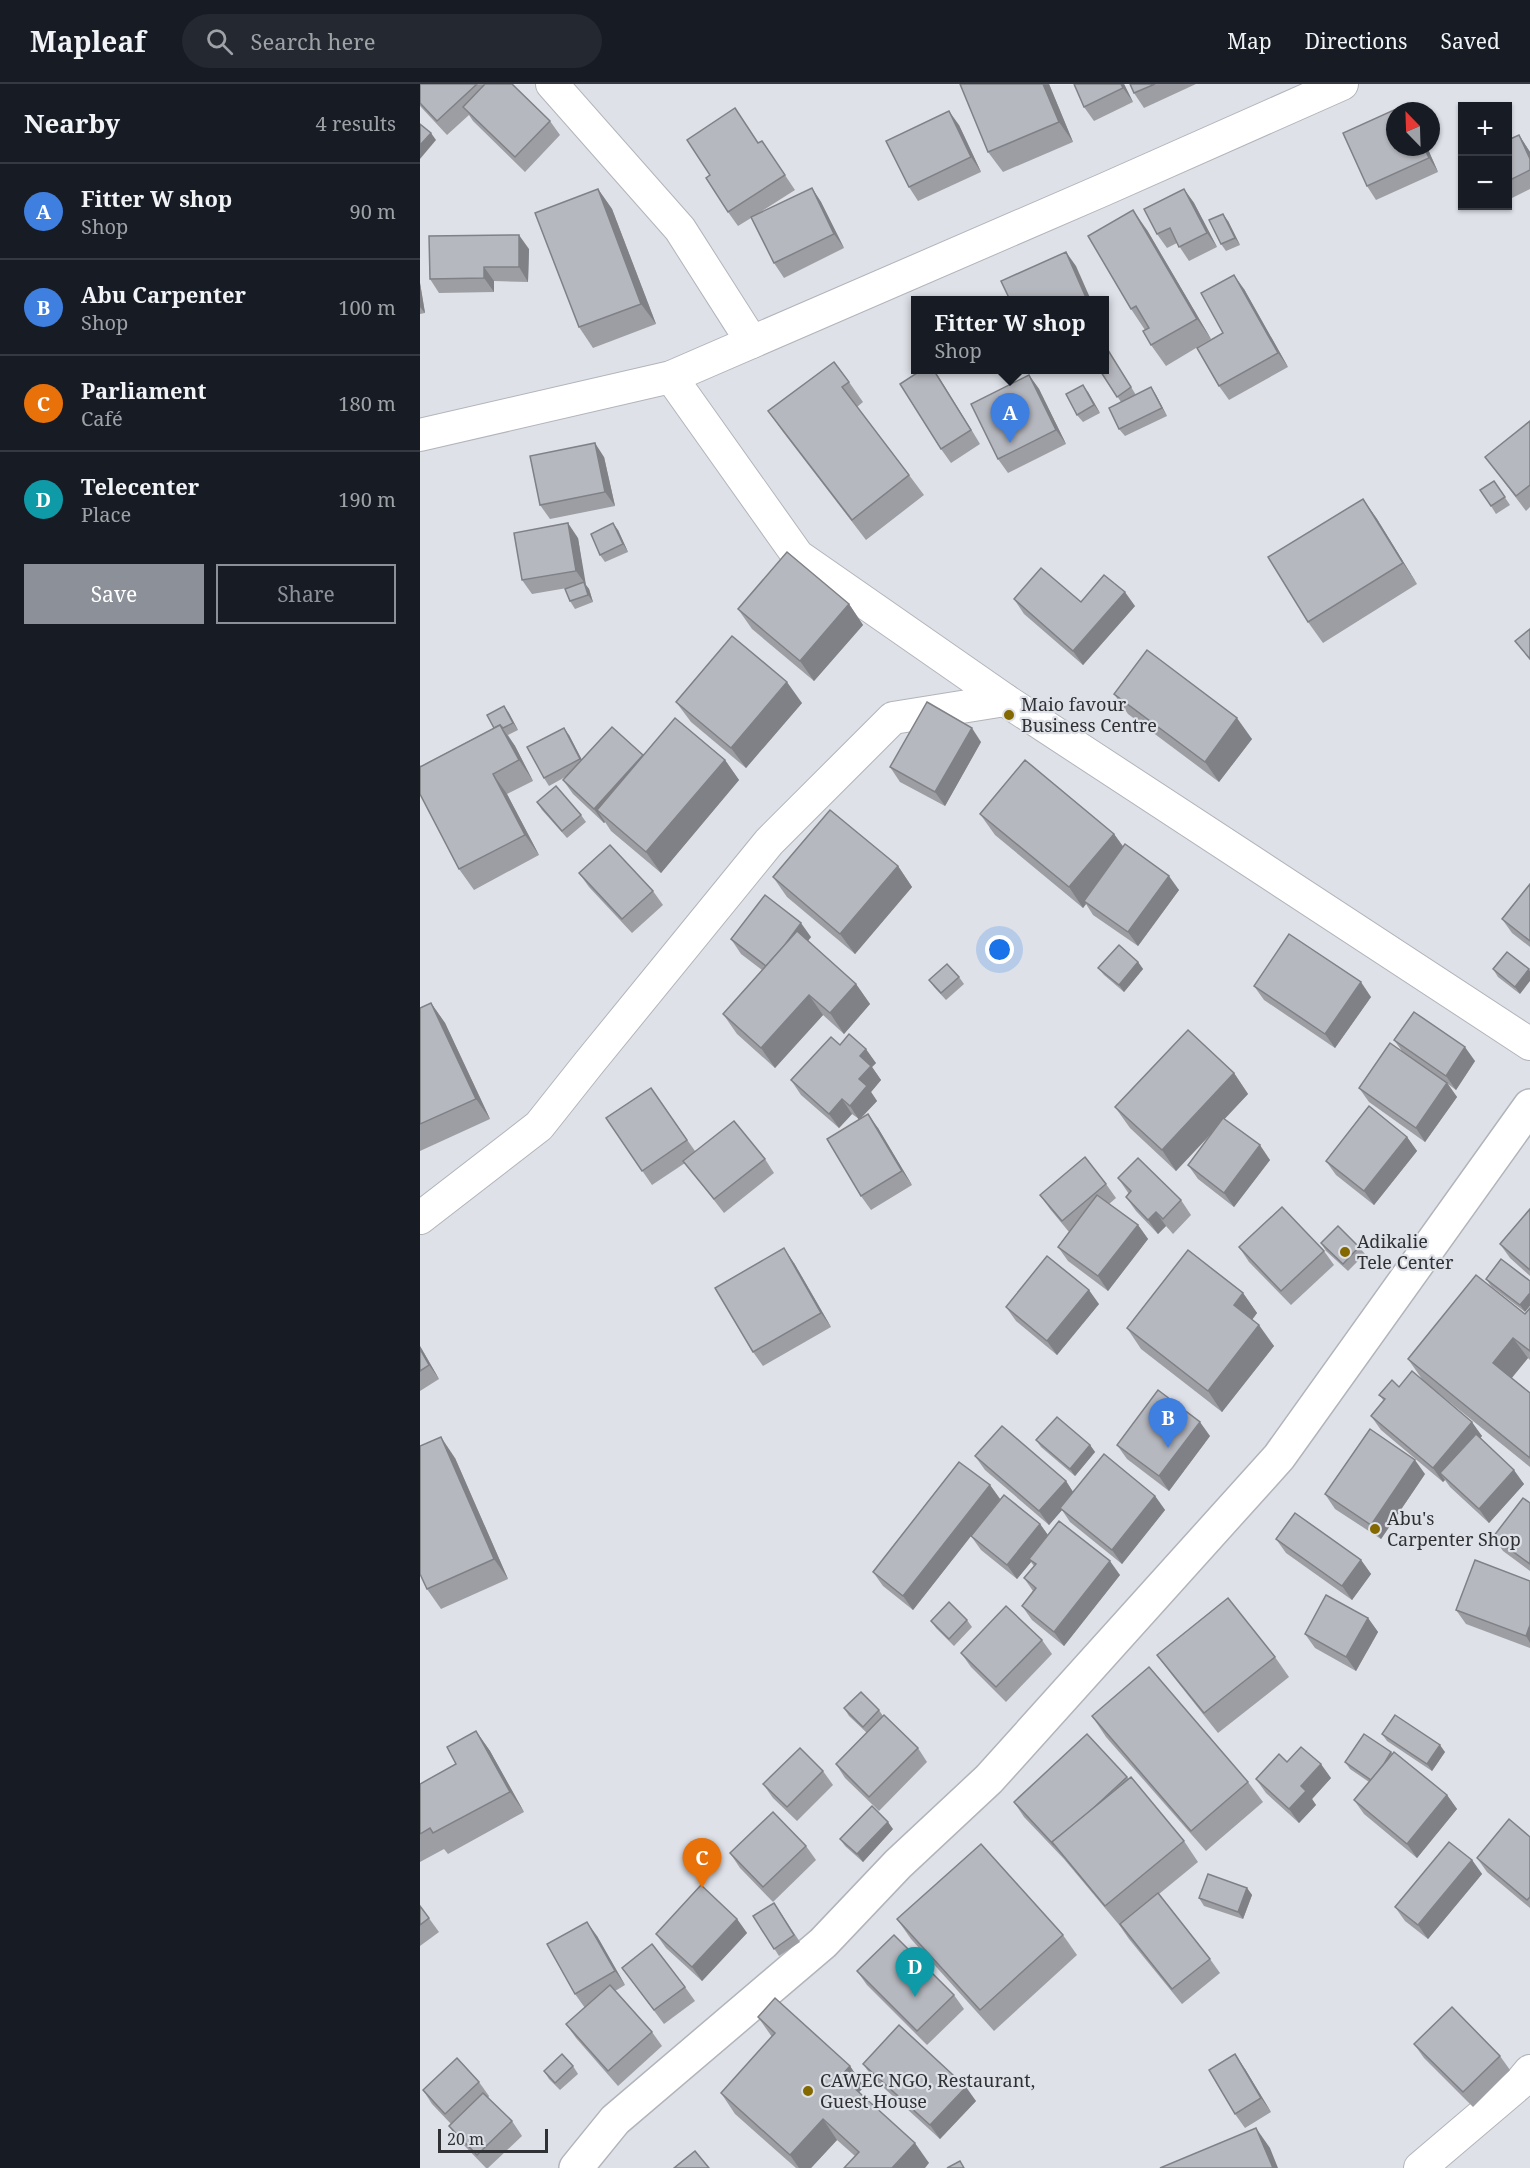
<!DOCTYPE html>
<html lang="en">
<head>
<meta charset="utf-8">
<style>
  body { margin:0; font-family:"Noto Serif",serif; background:#242831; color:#f1f3f6 }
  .controls { position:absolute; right:18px; top:18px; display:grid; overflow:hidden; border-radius:0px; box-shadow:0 2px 4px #0004 }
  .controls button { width:54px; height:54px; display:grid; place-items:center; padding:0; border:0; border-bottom:2px solid #363941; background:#171b24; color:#f1f3f6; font:30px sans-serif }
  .compass { position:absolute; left:966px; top:18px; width:54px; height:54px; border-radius:50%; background:#171b24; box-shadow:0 2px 4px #0004; rotate:337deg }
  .scale { position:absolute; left:18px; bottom:15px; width:110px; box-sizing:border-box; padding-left:6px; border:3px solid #303134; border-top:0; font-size:16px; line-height:21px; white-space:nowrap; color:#303134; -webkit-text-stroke:4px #dee1e8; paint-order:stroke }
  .you { position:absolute; left:580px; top:866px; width:21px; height:21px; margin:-15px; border:4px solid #fff; border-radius:50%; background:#1a73e8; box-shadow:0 0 0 9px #1a73e833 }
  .badge { display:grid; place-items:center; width:39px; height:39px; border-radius:50%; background:#8c9099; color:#fff; font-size:20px; font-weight:700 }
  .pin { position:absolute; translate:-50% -50px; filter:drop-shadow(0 2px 3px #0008) }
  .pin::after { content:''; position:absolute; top:32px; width:21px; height:18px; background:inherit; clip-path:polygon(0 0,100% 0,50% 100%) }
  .popup { position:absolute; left:491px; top:212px; width:198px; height:78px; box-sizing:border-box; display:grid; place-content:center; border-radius:0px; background:#171b24; filter:drop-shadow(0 2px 4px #0005); font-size:20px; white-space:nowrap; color:#9ea1a6 }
  .popup b { font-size:22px; color:#f1f3f6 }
  .popup::after { content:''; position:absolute; left:50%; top:100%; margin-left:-12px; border:12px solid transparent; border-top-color:#171b24 }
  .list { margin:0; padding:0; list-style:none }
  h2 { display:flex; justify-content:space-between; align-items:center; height:78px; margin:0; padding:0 24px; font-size:26px }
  h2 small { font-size:20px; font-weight:400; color:#9ea1a6 }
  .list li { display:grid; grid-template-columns:39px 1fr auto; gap:18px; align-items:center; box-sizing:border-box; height:96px; padding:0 24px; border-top:2px solid #363941 }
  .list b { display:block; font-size:22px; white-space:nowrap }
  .list p { margin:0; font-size:20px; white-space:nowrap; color:#9ea1a6 }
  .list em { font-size:20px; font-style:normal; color:#9ea1a6 }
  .actions { display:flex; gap:12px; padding:18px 24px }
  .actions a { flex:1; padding:14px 0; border:2px solid #8c9099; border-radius:0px; text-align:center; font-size:21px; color:#8c9099 }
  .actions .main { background:#8c9099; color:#fff }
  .icon { flex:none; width:33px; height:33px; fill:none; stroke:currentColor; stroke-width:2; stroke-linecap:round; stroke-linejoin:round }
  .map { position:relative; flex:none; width:1110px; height:2084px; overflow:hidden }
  header { display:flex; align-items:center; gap:36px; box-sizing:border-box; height:84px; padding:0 30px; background:#171b24; border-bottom:2px solid #363941 }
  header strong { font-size:28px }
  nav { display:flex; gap:33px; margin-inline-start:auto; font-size:21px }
  .search { width:420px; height:54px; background:#242831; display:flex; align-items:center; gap:15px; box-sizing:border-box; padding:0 21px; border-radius:33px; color:#9ea1a6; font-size:22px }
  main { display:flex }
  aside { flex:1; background:#171b24 }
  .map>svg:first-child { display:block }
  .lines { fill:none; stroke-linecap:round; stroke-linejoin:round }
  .street-casing { stroke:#b2b4bb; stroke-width:34 }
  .secondary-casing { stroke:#b2b4bb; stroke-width:36 }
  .street { stroke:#fff; stroke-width:32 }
  .secondary { stroke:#fff; stroke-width:33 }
  .wall { fill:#9d9ea4 }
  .shaded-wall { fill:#7f8186 }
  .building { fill:#b6b8bf; stroke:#7f8186; stroke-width:1.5 }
  .poi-dot { fill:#846800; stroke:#dee1e8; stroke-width:2 }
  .labels { text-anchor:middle; stroke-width:4.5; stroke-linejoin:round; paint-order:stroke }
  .poi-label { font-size:18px; fill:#303134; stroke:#dee1e8; text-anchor:start }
</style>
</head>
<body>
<header>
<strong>Mapleaf</strong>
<div class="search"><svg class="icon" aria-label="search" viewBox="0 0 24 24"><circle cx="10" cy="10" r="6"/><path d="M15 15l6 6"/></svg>Search here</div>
<nav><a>Map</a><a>Directions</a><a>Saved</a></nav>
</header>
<main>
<aside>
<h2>Nearby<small>4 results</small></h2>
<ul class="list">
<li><span class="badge" style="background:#3f7fe0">A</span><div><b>Fitter W shop</b><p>Shop</p></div><em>90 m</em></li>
<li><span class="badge" style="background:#3f7fe0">B</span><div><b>Abu Carpenter</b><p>Shop</p></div><em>100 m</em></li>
<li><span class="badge" style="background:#e8710a">C</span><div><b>Parliament</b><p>Café</p></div><em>180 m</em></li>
<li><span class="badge" style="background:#0f9aa8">D</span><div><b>Telecenter</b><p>Place</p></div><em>190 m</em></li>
</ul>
<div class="actions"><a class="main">Save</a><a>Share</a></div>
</aside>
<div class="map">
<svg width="1110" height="2084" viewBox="0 0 1110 2084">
  <rect width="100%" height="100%" fill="#dee1e8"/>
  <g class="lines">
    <g class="street-casing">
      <g id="street">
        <path d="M132,0L260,145L332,258"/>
        <path d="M251,293L378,472L585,616L1110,960"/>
        <path d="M0,351L251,293L683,106L922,0"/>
        <path d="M0,1134L119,1042L169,979L349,758L473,634L585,616"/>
        <path d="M1000,2084L1100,1999L1110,1987"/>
      </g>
    </g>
    <g class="secondary-casing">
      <path id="secondary" d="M156,2084L195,2036L403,1859L478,1780L569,1695L859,1373L1110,1022"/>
    </g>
    <use href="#street" class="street"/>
    <use href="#secondary" class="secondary"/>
  </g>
  <g class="wall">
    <path d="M0,0H92L130,37L140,51L105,88L53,37L49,31L27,51L0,22Z"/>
    <path d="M629,0L653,58L583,88L568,68Z"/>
    <path d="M704,0L713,18L674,37L664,23Z"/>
    <path d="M710,0H776L724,24L714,9Z"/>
    <path d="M985,21L989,27H975V63H1007L1018,88L956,116L947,102L923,49Z"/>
    <path d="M539,41L561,88L498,117L489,103Z"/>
    <path d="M1099,51L1110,68V105L1088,116V56Z"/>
    <path d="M342,57L375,106L334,132L392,104L401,118L424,164L364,194L354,179L331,134L318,142L308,128L339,59Z"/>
    <path d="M178,105L192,125L236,240L173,264L159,243Z"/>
    <path d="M764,105L774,119L797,163L769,177L757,159L747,164L737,150Z"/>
    <path d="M808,137L820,161L806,167L801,160Z"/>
    <path d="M727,146L791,255L746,282L731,261L725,246L711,225Z"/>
    <path d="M109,165L108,198L74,197V208L19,209L10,195Z"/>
    <path d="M0,199L5,229L0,230Z"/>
    <path d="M824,205L868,283L809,316L799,302L803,249Z"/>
    <path d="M691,271L716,311L731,303L736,311L747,332L705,352L699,345L701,318L679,285Z"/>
    <path d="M513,285L560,360L531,379L521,365Z"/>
    <path d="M609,291L619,305L646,360L588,389L578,375Z"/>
    <path d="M429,298L443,318L437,323L489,391L504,411L446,456L363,348L348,327Z"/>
    <path d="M668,308L680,329L663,338L657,331Z"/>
    <path d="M1110,337V423L1106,427L1065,373Z"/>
    <path d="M184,373L195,422L130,435L120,421Z"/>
    <path d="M1074,397L1090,421L1076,430L1071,422Z"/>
    <path d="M943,415L957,435L997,500L903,559L888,538Z"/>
    <path d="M198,446L208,468L185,478L180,471Z"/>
    <path d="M158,454L165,501L169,505L173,518L155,525L150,517L147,504L112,510L102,496Z"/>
    <path d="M594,515L715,522L663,581L604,530Z"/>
    <path d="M429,520L443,541L394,597L332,545L318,525Z"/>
    <path d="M694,610L832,655L799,698L708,630Z"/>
    <path d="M256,618L382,619L326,684L271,638Z"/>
    <path d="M84,622L98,646L88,651L95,662L113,697L87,710L119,771L54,806L39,785L0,710V681L1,682L74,644Z"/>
    <path d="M149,651L162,676L223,672L305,676L319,696L241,789L191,747L185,738L184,739L153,710L143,696L147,692L129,702L124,694Z"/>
    <path d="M561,658L525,722L480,698L470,683Z"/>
    <path d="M117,718L161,731L166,738L147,754L122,726Z"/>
    <path d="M560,730L694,750L703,762L759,806L718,862L673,831L666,820L663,824L575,751Z"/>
    <path d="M478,782L492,803L435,870L367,813L353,793Z"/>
    <path d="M159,789L233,807L243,821L212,849L169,803Z"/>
    <path d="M1110,800V863L1092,849L1082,835Z"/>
    <path d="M391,853L388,857L436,900L450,920L424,950L403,931L355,984L317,950L303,930L342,886L321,870L311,855Z"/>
    <path d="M1087,868L1100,910L1078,893L1073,885Z"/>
    <path d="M718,878L723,885L704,908L684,891L678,884Z"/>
    <path d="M539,893L544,900L526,916L514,903L509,896Z"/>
    <path d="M834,902L951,913L915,964L844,916Z"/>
    <path d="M11,919L25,939L70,1035L0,1067V924Z"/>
    <path d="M974,956L1055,977L1036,1006L1028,1000L1037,1013L1005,1058L949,1018L939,1004L982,967Z"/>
    <path d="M420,961L456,979L452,983L461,996L451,1008L457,1017L440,1035L458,1044L492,1101L451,1126L441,1112L439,1035L432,1030L419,1044L381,1011L371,996Z"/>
    <path d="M814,989L828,1010L804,1035L850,1076L814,1123L778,1095L768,1081L792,1049L756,1087L710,1044L695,1023Z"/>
    <path d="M231,1004L275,1067L345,1075L354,1089L304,1129L265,1079L232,1101L186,1034Z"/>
    <path d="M987,1053L997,1067L954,1121L916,1091L906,1077Z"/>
    <path d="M698,1094L761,1116L771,1131L753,1150L746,1142L738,1150L716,1127L706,1113L709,1110Z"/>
    <path d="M686,1100L696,1114L689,1120L718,1141L728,1155L688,1207L648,1177L638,1163L649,1148L630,1125L620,1111Z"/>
    <path d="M1110,1125V1192L1090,1174L1080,1160Z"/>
    <path d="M901,1159L939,1163L945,1170L928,1187L906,1167Z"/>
    <path d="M819,1163L904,1167L914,1181L871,1221L829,1178Z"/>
    <path d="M1081,1175L1105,1228L1071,1202L1066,1195Z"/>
    <path d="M374,1179L411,1243L343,1282L333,1268Z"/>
    <path d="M823,1209L837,1229L832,1236L854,1262L802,1328L721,1265L707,1244Z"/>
    <path d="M679,1220L637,1271L596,1237L586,1223Z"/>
    <path d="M1110,1224V1276L1108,1274L1091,1294L1110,1309V1383L1011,1303L1062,1352L1060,1354L1104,1400L1069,1439L1030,1403L1025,1396L1023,1398L961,1346L951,1332L964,1317L959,1311L1002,1295L988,1275L1105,1230Z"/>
    <path d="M0,1262L19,1295L0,1307Z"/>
    <path d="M790,1352L749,1407L707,1375L697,1361Z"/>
    <path d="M616,1356L670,1361L675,1368L655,1392L621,1363Z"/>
    <path d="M555,1372L646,1397L653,1408L735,1412L745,1426L702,1480L650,1438L642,1426L629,1441L565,1386Z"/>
    <path d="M35,1374L88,1495L21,1525L7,1505Z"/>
    <path d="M1005,1390L961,1455L915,1425L905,1410Z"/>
    <path d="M570,1401L580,1415L620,1440L628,1451L700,1491L644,1562L612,1536L602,1522L613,1507L604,1494L614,1482L611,1478L597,1495L561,1466L551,1452L493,1526L463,1502L453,1488Z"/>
    <path d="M1110,1419V1487L1083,1467L1073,1453Z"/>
    <path d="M856,1455L941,1476L951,1490L932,1516L866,1469Z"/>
    <path d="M1110,1497V1564L1046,1540L1036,1526Z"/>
    <path d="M948,1534L958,1548L936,1587L895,1564L885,1550Z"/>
    <path d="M547,1536L552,1543L534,1562L516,1544L511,1537Z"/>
    <path d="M622,1556L632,1570L586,1618L551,1583L541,1569Z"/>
    <path d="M737,1571L855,1573L869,1593L798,1649L752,1591Z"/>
    <path d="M424,1624L459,1626L463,1632L498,1664L507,1678L459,1727L425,1694L416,1680L447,1649L429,1632Z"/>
    <path d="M672,1632L828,1698L843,1718L786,1767L686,1653Z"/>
    <path d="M56,1647L70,1667L104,1728L28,1770L24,1765L0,1778V1700L36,1680Z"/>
    <path d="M962,1650L1025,1668L1012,1687L967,1657Z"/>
    <path d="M971,1668L1027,1711L1037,1725L997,1774L944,1730L934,1716L949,1698L930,1685L925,1678Z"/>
    <path d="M867,1678L911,1694L892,1715L896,1721L879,1739L846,1709L836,1695Z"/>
    <path d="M403,1687L413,1701L377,1737L353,1714L343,1700Z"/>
    <path d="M707,1693L764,1757L778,1778L739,1810L790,1875L800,1889L762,1920L709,1855L700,1842L644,1775L604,1733L594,1718Z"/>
    <path d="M473,1745L443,1778L425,1762L420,1755Z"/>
    <path d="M1110,1753V1824L1067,1788L1057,1774Z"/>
    <path d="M386,1762L396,1776L353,1818L320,1784L310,1769Z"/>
    <path d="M1052,1776L1062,1790L1008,1855L985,1837L975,1823Z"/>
    <path d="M827,1804L832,1811L823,1835L784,1822L779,1814Z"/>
    <path d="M354,1819L380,1858L359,1872L333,1832Z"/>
    <path d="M0,1822L19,1848L0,1862Z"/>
    <path d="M317,1835L327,1849L282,1897L246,1864L236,1850Z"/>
    <path d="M477,1835L643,1851L657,1871L574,1947L491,1855Z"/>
    <path d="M177,1852L205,1901L195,1907L232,1948L242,1962L198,2002L156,1954L146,1940L165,1924L155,1910Z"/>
    <path d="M202,1884L265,1903L275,1917L244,1940Z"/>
    <path d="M437,1887L534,1911L544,1925L507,1961L447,1901Z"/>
    <path d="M338,1933L430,1982L444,2003L439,2008L509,2079L435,2072L417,2056L391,2084H376L315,2030L301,2009L352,1953Z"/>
    <path d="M994,1960L1080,1972L1090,1986L1053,2023L1004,1974Z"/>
    <path d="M443,1980L556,2017L520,2055L453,1994Z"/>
    <path d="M153,1982L158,1990L140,2006L129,1995L124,1987Z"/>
    <path d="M825,1985L851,2028L825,2044L815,2030Z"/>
    <path d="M59,1998L69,2012L68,2014L92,2037L102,2052L68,2084H66L39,2056L29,2042L31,2040L12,2020L3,2006Z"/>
  </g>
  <g class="shaded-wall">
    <path d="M623,0H629L653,58L639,38Z"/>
    <path d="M701,0H704L713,18L703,4Z"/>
    <path d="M529,27L539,41L561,88L551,73Z"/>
    <path d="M11,49L16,56L0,75V61Z"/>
    <path d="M1099,51L1110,68V75Z"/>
    <path d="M1004,63H1007L1018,88L1009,74Z"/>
    <path d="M392,104L401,118L424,164L414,150Z"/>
    <path d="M178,105L192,125L236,240L221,220Z"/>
    <path d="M764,105L774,119L797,163L787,149Z"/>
    <path d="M713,126L727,146L791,255L777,235Z"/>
    <path d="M803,130L808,137L820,161L815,154Z"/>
    <path d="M99,151L109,165L108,198L99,183Z"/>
    <path d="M646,168L656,182L671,216H667Z"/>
    <path d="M64,183L74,197V208L64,194Z"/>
    <path d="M814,191L824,205L868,283L858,269Z"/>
    <path d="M0,199L5,229L0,223Z"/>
    <path d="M513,285L520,295L560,360L551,346Z"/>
    <path d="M609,291L619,305L646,360L636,346Z"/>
    <path d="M663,301L668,308L680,329L674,321Z"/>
    <path d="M731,303L736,311L747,332L742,324Z"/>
    <path d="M175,359L184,373L195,422L185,408Z"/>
    <path d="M943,415L957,435L997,500L983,479Z"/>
    <path d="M148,439L158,454L166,501L156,487Z"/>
    <path d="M193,439L198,446L208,468L203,460Z"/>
    <path d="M164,498L169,505L173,518L168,511Z"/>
    <path d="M705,508L715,522L663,581L653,567Z"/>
    <path d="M429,520L443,541L394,597L380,577Z"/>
    <path d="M367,598L382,619L326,684L311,664Z"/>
    <path d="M84,622L89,629L98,646L93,639Z"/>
    <path d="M817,634L832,655L799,698L785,678Z"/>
    <path d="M80,641L95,662L113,697L99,676Z"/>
    <path d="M144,644L149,651L165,682L160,675Z"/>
    <path d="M552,644L561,658L525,722L515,708Z"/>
    <path d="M223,671L177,726L185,738L184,739L174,725Z"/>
    <path d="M305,676L319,696L241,789L226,768Z"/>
    <path d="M73,690L87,710L119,771L105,751Z"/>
    <path d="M694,750L708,770L664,817L666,820L663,824L649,803Z"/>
    <path d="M478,782L492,803L435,870L420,850Z"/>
    <path d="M749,792L759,806L718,862L708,848Z"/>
    <path d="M381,839L391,853L357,897L347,883Z"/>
    <path d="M718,878L723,885L704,908L699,901Z"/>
    <path d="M1109,885L1110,887V897L1100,910L1095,903Z"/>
    <path d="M941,898L951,913L915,964L905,950Z"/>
    <path d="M436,900L450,920L424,950L410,929Z"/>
    <path d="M389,911L403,931L355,984L341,964Z"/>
    <path d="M11,919L25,939L70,1035L56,1015Z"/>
    <path d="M1045,963L1055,977L1036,1006L1026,992Z"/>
    <path d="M446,965L456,979L452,983L461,996L451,1008L457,1017L439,1036L430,1022L439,995L440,972Z"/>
    <path d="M814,989L828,1010L756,1087L742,1066Z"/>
    <path d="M1027,999L1037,1013L1005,1058L996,1044Z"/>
    <path d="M422,1015L432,1030L419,1044L409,1030Z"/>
    <path d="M448,1030L458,1044L492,1101L482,1087Z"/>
    <path d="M987,1053L997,1067L954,1121L944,1107Z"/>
    <path d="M840,1061L850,1076L814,1123L804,1109Z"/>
    <path d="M736,1128L746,1142L738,1150L728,1136Z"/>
    <path d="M718,1141L728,1155L688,1207L678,1192Z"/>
    <path d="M364,1164L374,1179L411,1243L401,1229Z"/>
    <path d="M669,1206L679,1220L637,1271L627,1257Z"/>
    <path d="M823,1209L837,1229L828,1241L814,1221Z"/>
    <path d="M1110,1209V1222L1105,1228L1100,1221Z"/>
    <path d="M839,1241L854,1262L802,1328L788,1307Z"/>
    <path d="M1093,1254L1108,1274L1087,1300L1073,1279Z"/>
    <path d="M0,1262L19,1295L9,1281L0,1265Z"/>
    <path d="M780,1338L790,1352L749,1407L739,1392Z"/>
    <path d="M1052,1338L1062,1352L1026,1394L1020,1389L1025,1396L1023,1398L1013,1384Z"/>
    <path d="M21,1353L35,1374L88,1495L74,1475Z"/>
    <path d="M670,1361L675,1368L655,1392L650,1385Z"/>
    <path d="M995,1376L1005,1390L961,1455L951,1441Z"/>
    <path d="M1094,1386L1104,1400L1069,1439L1059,1425Z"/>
    <path d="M646,1397L655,1411L640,1424L642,1426L629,1441L619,1427Z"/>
    <path d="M570,1401L580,1415L493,1526L483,1512Z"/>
    <path d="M735,1412L745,1426L702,1480L692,1466Z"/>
    <path d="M620,1440L630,1454L609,1475L611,1478L597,1495L587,1481Z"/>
    <path d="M941,1476L951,1490L932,1516L922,1502Z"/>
    <path d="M690,1477L700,1491L644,1562L634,1548Z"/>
    <path d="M948,1534L958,1548L936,1587L926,1573Z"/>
    <path d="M1110,1541V1559L1106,1552Z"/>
    <path d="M56,1647L70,1667L104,1728L90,1708Z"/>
    <path d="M1020,1661L1025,1668L1012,1687L1007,1680Z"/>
    <path d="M901,1680L911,1694L892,1715L896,1721L879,1739L869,1725L881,1702Z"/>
    <path d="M1027,1711L1037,1725L997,1774L987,1760Z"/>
    <path d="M468,1738L473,1745L443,1778L437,1770Z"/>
    <path d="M1052,1776L1062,1790L1008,1855L998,1841Z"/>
    <path d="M827,1804L832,1811L823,1835L818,1828Z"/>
    <path d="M317,1835L327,1849L282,1897L272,1883Z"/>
    <path d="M167,1838L177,1852L205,1901L195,1887Z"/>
    <path d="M815,1970L825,1985L851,2028L841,2014Z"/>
    <path d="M430,1982L444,2003L435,2012L421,1992Z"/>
    <path d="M546,2003L556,2017L520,2055L510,2041Z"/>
    <path d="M403,2035L417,2056L391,2084H379L370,2071Z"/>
    <path d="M836,2044L850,2064L858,2084H853Z"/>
    <path d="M495,2059L509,2079L505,2084H472Z"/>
  </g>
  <g class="building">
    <path d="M0,0H57L17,37L0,19Z"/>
    <path d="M65,0H92L130,37L95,73L43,23Z"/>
    <path d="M540,0H623L639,38L568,68Z"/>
    <path d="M654,0H701L703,4L664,23Z"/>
    <path d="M710,0H735L714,9Z"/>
    <path d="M985,21L987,27H975V63H1004L1009,74L947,102L923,49Z"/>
    <path d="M315,24L338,59L342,57L365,91L308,128L286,94L290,91L267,56Z"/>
    <path d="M529,27L551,73L489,103L466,57Z"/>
    <path d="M0,40L11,49L0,61Z"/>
    <path d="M1099,51L1110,75V86L1088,97V56Z"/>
    <path d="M392,104L414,150L354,179L331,133Z"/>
    <path d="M178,105L221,220L159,243L115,129Z"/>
    <path d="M764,105L787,149L759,163L750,144L737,150L724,125Z"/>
    <path d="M713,126L777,235L731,261L723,247L729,244L716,222L711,225L668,152Z"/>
    <path d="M803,130L815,154L801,160L789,136Z"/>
    <path d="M99,151V183H64V194L10,195L9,152Z"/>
    <path d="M646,168L667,216H590L581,197Z"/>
    <path d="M814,191L858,269L799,302L777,264L803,249L781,209Z"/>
    <path d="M686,263L711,303L697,313L679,285H684V264Z"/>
    <path d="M414,278L429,298L422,303L489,391L432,436L348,327Z"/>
    <path d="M503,285H513L551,346L521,365L480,300Z"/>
    <path d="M609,291L636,346L578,375L551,320Z"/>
    <path d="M663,301L674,321L657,331L646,310Z"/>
    <path d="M731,303L742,324L699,345L689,324Z"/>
    <path d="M1110,337V401L1096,412L1065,373Z"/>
    <path d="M175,359L185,408L120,421L110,372Z"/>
    <path d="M1074,397L1085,413L1071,422L1060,406Z"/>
    <path d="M943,415L983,479L888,538L848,473Z"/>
    <path d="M148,439L156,487L102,496L94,449Z"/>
    <path d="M193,439L203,460L180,471L171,450Z"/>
    <path d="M367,468L429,520L380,577L318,525Z"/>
    <path d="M621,484L661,518L684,491L705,508L653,567L594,515Z"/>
    <path d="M164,498L168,511L150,517L145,505Z"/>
    <path d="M1110,545V575L1095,557Z"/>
    <path d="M312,552L367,598L311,664L256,618Z"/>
    <path d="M727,566L817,634L785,678L694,610Z"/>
    <path d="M507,618L552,644L515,708L470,683Z"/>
    <path d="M84,622L93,639L83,644L80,641L74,644L67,631Z"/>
    <path d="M255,634L305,676L226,768L177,726Z"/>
    <path d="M80,641L99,676L73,690L105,751L39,785L0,710V683Z"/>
    <path d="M192,643L223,671L174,725L143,696Z"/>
    <path d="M144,644L160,675L124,694L107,663Z"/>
    <path d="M605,676L694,750L649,803L560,730Z"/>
    <path d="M136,702L161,731L142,747L117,718Z"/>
    <path d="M410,726L478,782L420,850L353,793Z"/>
    <path d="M705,760L749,792L708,848L664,817Z"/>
    <path d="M190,761L233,807L202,835L159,789Z"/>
    <path d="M1110,800V857L1082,835Z"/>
    <path d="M345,811L381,839L364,862L346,882L311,855Z"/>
    <path d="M377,847L436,900L410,929L389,911L341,964L303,930Z"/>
    <path d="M869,850L941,898L905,950L834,902Z"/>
    <path d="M699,861L718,878L699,901L678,884Z"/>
    <path d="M1087,868L1109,885L1095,903L1073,885Z"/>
    <path d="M527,880L539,893L521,909L509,896Z"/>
    <path d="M11,919L56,1015L0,1040V924Z"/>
    <path d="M994,928L1045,963L1026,992L974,956Z"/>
    <path d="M768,946L814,989L742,1066L695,1023Z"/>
    <path d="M429,950L446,965L440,972L451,982L439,995L447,1002L430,1022L422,1015L409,1030L371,996L411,953L420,961Z"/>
    <path d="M970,959L1027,999L996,1044L939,1004Z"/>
    <path d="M231,1004L267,1056L222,1087L186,1034Z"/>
    <path d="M949,1022L987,1053L944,1107L906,1077Z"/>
    <path d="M448,1030L482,1087L441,1112L407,1055Z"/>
    <path d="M803,1034L840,1061L804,1109L768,1081Z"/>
    <path d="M314,1037L345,1075L294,1115L263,1077Z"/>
    <path d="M665,1073L686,1100L642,1137L620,1111Z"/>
    <path d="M718,1074L761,1116L743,1135L736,1128L728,1136L706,1113L711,1107L698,1094Z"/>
    <path d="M677,1111L718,1141L678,1192L638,1163Z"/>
    <path d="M862,1123L904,1167L861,1207L819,1163Z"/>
    <path d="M1110,1125V1186L1080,1160Z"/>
    <path d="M918,1142L939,1163L923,1180L901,1159Z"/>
    <path d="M364,1164L401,1229L333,1268L295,1204Z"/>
    <path d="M768,1166L823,1209L814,1221L839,1241L788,1307L707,1244Z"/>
    <path d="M627,1172L669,1206L627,1257L586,1223Z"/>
    <path d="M1081,1175L1110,1197V1209L1100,1221L1066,1195Z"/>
    <path d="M1056,1191L1105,1230L1110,1224V1267L1093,1254L1073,1279L1110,1309V1374L988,1275Z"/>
    <path d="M0,1265L9,1281L0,1287Z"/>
    <path d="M992,1287L1052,1338L1013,1384L951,1332L965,1315L959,1311L972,1296L979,1303Z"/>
    <path d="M738,1306L780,1338L739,1392L697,1361Z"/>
    <path d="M637,1333L670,1361L650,1385L616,1356Z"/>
    <path d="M582,1342L646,1397L619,1427L555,1372Z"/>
    <path d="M950,1345L995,1376L951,1441L905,1410Z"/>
    <path d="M1056,1350L1094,1386L1059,1425L1020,1389Z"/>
    <path d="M21,1353L74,1475L7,1505L0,1490V1362Z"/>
    <path d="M684,1370L735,1412L692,1466L640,1424Z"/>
    <path d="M539,1378L570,1401L483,1512L453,1488Z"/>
    <path d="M584,1411L620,1440L587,1481L551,1452Z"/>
    <path d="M1103,1414L1110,1419V1480L1073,1453Z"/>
    <path d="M875,1429L941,1476L922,1502L856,1455Z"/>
    <path d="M639,1437L690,1477L634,1548L602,1522L616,1504L604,1494L616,1480L609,1475Z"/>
    <path d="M1055,1476L1110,1497V1541L1106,1552L1036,1526Z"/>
    <path d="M906,1511L948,1534L926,1573L885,1550Z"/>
    <path d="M808,1514L855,1573L784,1629L737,1571Z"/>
    <path d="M529,1518L547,1536L529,1555L511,1537Z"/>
    <path d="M586,1522L622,1556L576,1603L541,1569Z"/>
    <path d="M729,1583L828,1698L771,1747L672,1632Z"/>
    <path d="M441,1608L459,1626L443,1643L424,1624Z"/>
    <path d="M464,1631L498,1664L449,1713L416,1680Z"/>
    <path d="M975,1631L1020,1661L1007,1680L962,1650Z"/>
    <path d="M56,1647L90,1708L13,1749L10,1744L0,1750V1700L36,1680L27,1663Z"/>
    <path d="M667,1650L707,1693L667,1730L632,1758L634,1761L594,1718Z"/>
    <path d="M944,1650L971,1668L964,1680L951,1696L925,1678Z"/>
    <path d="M881,1663L901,1680L881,1702L886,1707L869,1725L836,1695L859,1670L867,1678Z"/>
    <path d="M380,1664L403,1687L367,1723L343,1700Z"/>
    <path d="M974,1668L1027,1711L987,1760L934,1716Z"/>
    <path d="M711,1693L764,1757L685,1822L632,1758Z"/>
    <path d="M452,1722L468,1738L437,1770L420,1755Z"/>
    <path d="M353,1728L386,1762L343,1803L310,1769Z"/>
    <path d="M1089,1735L1110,1753V1813L1107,1816L1057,1774Z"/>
    <path d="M1029,1758L1052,1776L998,1841L975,1823Z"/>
    <path d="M561,1760L643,1851L560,1926L477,1835Z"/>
    <path d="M788,1790L827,1804L818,1828L779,1814Z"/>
    <path d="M281,1801L317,1835L272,1883L236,1850Z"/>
    <path d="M738,1809L790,1875L752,1905L700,1840Z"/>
    <path d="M354,1819L374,1851L354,1865L333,1832Z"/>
    <path d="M0,1822L9,1834L0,1841Z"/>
    <path d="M167,1838L195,1887L155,1910L127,1860Z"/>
    <path d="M474,1851L534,1911L497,1947L437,1887Z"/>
    <path d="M232,1860L265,1903L234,1926L202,1884Z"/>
    <path d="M190,1901L232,1948L188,1987L146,1940Z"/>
    <path d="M355,1914L430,1982L421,1992L495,2059L472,2084H424L439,2068L403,2035L370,2071L301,2009L355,1949L338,1933Z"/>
    <path d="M1032,1923L1080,1972L1043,2008L994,1960Z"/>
    <path d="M479,1941L546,2003L510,2041L443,1980Z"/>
    <path d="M142,1970L153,1982L135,1999L124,1987Z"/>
    <path d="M815,1970L841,2014L815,2030L789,1986Z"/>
    <path d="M37,1974L59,1998L25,2030L3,2006Z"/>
    <path d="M63,2009L92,2037L57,2071L29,2042Z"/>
    <path d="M836,2044L853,2084H740Z"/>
    <path d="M275,2067L289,2084H254Z"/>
    <path d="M540,2077L544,2084H527Z"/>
  </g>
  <g class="poi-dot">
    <circle cx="589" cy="631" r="6"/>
    <circle cx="925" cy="1168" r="6"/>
    <circle cx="955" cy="1445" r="6"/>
    <circle cx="388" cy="2007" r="6"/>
  </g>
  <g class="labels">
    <g class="poi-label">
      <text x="601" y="627">Maio favour<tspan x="601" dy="21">Business Centre</tspan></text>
      <text x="937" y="1164">Adikalie<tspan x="937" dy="21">Tele Center</tspan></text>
      <text x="967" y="1441">Abu's<tspan x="967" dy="21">Carpenter Shop</tspan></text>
      <text x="400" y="2003">CAWEC NGO, Restaurant,<tspan x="400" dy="21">Guest House</tspan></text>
    </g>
  </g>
</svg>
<div class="controls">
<button>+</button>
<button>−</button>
</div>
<svg class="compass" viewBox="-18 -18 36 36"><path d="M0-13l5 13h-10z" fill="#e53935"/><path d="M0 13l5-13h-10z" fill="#9ea1a6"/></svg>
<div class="scale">20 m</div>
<div class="you"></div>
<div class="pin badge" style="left:590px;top:359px;background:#3f7fe0">A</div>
<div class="popup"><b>Fitter W shop</b>Shop</div>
<div class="pin badge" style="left:748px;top:1364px;background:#3f7fe0">B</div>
<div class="pin badge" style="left:282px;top:1804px;background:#e8710a">C</div>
<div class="pin badge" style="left:495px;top:1913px;background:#0f9aa8">D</div>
</div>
</main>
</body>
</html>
